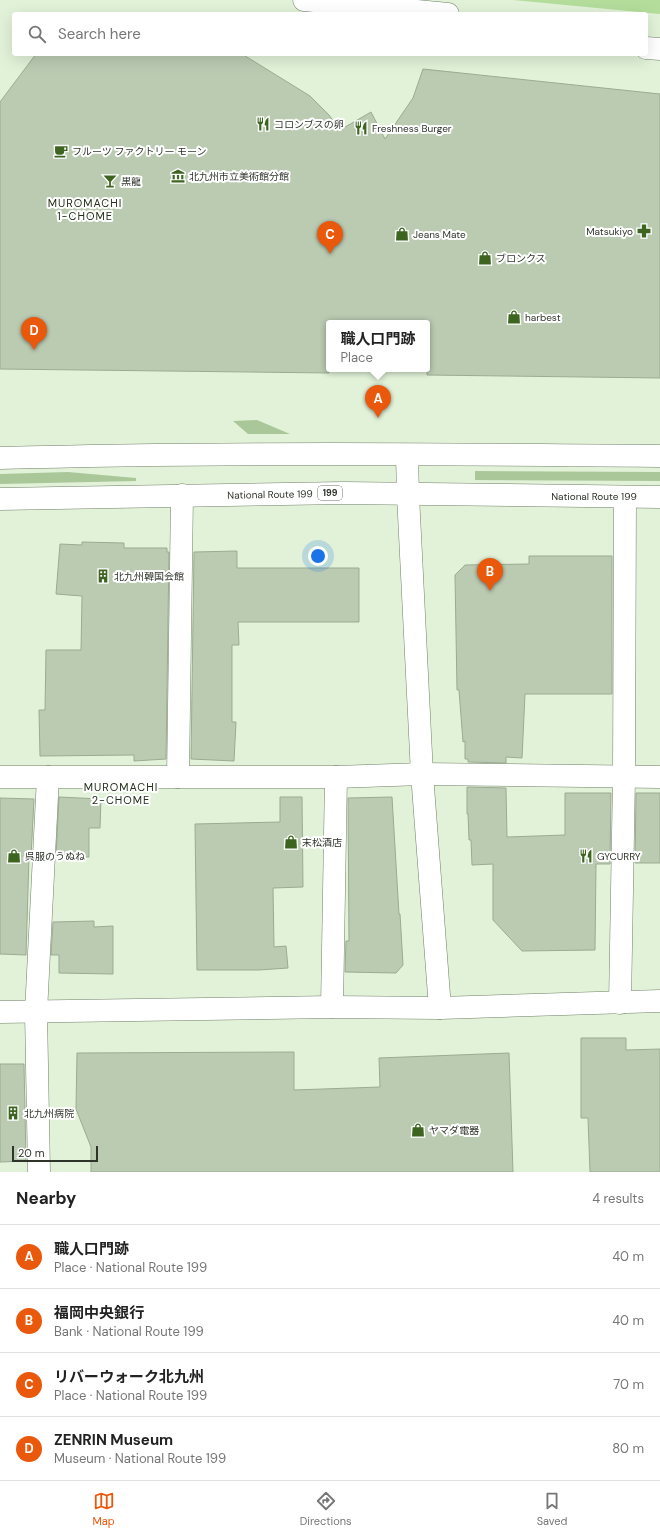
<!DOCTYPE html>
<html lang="en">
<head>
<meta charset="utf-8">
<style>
  body { margin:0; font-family:"DM Sans","Noto Sans JP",sans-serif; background:#f6f6f6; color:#222 }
  .scale { position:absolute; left:12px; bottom:10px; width:86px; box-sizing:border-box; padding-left:4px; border:2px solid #2e342a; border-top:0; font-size:11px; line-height:14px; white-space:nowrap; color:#2e342a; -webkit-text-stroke:3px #fff; paint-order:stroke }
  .you { position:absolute; left:318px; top:556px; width:14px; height:14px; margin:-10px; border:3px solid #fff; border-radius:50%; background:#1a73e8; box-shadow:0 0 0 6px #1a73e833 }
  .badge { display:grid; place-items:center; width:26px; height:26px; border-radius:50%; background:#ea580c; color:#fff; font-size:13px; font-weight:700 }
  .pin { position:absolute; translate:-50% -33px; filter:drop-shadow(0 1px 2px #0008) }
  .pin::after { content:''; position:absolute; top:21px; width:14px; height:12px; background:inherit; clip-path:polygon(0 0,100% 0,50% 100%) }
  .popup { position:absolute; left:326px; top:320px; width:104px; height:52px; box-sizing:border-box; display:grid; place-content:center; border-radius:4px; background:#fff; filter:drop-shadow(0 1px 3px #0005); font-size:13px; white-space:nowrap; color:#767676 }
  .popup b { font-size:15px; color:#222 }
  .popup::after { content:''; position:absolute; left:50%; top:100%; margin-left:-8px; border:8px solid transparent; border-top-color:#fff }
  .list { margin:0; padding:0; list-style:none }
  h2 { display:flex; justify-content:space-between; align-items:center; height:52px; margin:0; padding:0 16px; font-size:17px }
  h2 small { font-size:13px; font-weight:400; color:#767676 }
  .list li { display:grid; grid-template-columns:26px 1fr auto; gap:12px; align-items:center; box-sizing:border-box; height:64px; padding:0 16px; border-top:1px solid #e0e0e0 }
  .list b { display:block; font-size:15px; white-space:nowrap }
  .list p { margin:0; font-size:13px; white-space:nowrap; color:#767676 }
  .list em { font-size:13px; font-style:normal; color:#767676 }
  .icon { flex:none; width:22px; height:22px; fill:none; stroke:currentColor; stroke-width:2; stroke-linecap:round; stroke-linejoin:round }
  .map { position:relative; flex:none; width:660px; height:1172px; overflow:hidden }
  .search { position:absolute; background:#fff; box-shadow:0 4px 16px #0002; left:12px; right:12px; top:12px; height:44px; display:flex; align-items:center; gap:10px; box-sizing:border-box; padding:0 14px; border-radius:4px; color:#767676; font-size:15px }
  .sheet { height:308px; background:#fff }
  nav { display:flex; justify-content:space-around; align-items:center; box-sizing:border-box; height:56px; border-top:1px solid #e0e0e0; background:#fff; font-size:11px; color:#767676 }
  nav a { display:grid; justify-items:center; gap:2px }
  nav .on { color:#ea580c }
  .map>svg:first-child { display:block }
  .green { fill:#aac799 }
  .water { fill:#b4dd9c }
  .building { fill:#bbcbb2; stroke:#9bab92 }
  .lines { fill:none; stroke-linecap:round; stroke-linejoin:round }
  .street-casing { stroke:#72816a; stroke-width:23 }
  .secondary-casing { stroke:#72816a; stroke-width:23 }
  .highway-casing { stroke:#72816a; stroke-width:23 }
  .street { stroke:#fff; stroke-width:22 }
  .secondary { stroke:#fff; stroke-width:22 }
  .highway { stroke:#fff; stroke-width:22 }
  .labels { text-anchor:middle; stroke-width:4; stroke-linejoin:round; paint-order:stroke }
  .shield { fill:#fff; stroke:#6d716a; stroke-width:1 }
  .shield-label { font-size:9px; font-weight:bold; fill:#2e342a }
  .poi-label { font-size:10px; fill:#2e342a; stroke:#fff; text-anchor:start }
  .street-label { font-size:10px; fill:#2e342a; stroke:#fff }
  .neighbourhood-label { font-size:11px; letter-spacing:1px; fill:#24301c; stroke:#fff }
</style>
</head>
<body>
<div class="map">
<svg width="660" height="1172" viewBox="0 0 660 1172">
  <rect width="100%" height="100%" fill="#e1f2d8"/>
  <g class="green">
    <path d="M257,420L290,434H248L233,421Z"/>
    <path d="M475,471L660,472V481L475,480Z"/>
    <path d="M68,472L136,478V481L0,484V474Z"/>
  </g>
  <path class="water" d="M513,0H660V14Z"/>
  <g class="building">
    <path d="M36,54H242L310,96L329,115L340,130L371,112L385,139L413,98L423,69L660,94V378L427,375V323H329V373L0,369V102Z"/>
    <path d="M82,542L124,543V548H167V552H169L166,759L134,761V755L40,756L39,710H45L46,650H81L82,596L56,594L60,544L82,545Z"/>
    <path d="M237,551V568H359V622H238L239,645H232V722H236L234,761L191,759L194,552Z"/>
    <path d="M529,556H612V694H525L522,758L506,757V763L468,762V759H465V741L463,742L459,690H457L455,575L465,565L529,564Z"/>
    <path d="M467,787L506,788L507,837L565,835V793H611L610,864H596L595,950L522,951L493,920V864L472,865L471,840H469L468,814H467Z"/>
    <path d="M636,793H660V863H635Z"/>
    <path d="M59,797L101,799L100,828H89V857H56Z"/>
    <path d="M280,797H302L303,887L273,888L274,947L286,946L288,968L259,970H197L195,824L280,822Z"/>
    <path d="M392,797L399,914H400L403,965L396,973L345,972L346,941H349L348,798Z"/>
    <path d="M0,798L34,799L31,857H29L26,955L0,954Z"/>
    <path d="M94,921V927L113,926V974L59,973V955H51L53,922Z"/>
    <path d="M581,1038H626V1050L660,1049V1172H590L588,1118H581Z"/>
    <path d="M294,1052V1090L380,1087L379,1058L509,1053L513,1172H91V1147L76,1109L77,1053Z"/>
    <path d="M0,1064H24L26,1161L0,1162Z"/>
  </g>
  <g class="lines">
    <g class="street-casing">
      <g id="street">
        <path d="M304,0L448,14"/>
        <path d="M407,455L408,495L422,774L440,1008"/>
        <path d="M0,777H336L422,774L660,777"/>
        <path d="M178,777L182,495"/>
        <path d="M620,1003L624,777L625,497"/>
        <path d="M332,1007L336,777"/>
        <path d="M39,1172L36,1012L48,777"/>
      </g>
    </g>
    <g class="secondary-casing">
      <g id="secondary">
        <path d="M646,48L660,49"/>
        <path d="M0,1012L332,1007L440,1008L660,1001"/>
      </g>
    </g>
    <g class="highway-casing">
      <g id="highway">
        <path d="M0,458C220,452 440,454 660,456"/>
        <path d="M0,499L343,493L660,497"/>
      </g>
    </g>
    <use href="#street" class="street"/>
    <use href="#secondary" class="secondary"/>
    <use href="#highway" class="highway"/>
  </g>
  <defs>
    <g id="restaurant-bare" transform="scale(1.08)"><path d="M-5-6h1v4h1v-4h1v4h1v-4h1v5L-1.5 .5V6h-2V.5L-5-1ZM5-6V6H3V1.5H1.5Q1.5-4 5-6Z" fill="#3d6520" stroke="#fff" stroke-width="2.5" paint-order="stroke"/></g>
    <g id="cafe-bare" transform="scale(1.08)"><path d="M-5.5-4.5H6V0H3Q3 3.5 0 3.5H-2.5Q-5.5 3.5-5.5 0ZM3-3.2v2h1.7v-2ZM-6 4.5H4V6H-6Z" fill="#3d6520" stroke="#fff" stroke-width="2.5" paint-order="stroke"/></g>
    <g id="museum-bare" transform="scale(1.08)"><path d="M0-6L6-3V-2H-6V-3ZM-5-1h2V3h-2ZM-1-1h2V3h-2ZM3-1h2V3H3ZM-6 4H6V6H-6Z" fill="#3d6520" stroke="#fff" stroke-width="2.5" paint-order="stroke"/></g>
    <g id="bar-bare" transform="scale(1.08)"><path d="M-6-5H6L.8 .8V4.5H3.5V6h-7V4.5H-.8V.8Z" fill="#3d6520" stroke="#fff" stroke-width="2.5" paint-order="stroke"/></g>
    <g id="pharmacy-bare" transform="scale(1.08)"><path d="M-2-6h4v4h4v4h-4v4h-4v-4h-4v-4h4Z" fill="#3d6520" stroke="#fff" stroke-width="2.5" paint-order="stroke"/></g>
    <g id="shop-bare" transform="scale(1.08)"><path d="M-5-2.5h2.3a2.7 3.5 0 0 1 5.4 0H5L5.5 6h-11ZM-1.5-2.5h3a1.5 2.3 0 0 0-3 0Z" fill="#3d6520" stroke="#fff" stroke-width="2.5" paint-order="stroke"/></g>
    <g id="building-bare" transform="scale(1.08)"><path d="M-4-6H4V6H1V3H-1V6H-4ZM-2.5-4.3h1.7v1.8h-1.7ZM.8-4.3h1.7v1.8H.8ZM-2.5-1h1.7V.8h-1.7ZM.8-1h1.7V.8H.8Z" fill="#3d6520" stroke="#fff" stroke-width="2.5" paint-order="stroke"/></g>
  </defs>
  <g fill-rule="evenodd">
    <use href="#restaurant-bare" x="263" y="124"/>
    <use href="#restaurant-bare" x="361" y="128"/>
    <use href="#cafe-bare" x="61" y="151"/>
    <use href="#museum-bare" x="178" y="176"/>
    <use href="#bar-bare" x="110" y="181"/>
    <use href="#pharmacy-bare" x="644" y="231"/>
    <use href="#shop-bare" x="402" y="234"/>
    <use href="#shop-bare" x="485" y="258"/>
    <use href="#shop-bare" x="514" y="317"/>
    <use href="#building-bare" x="103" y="576"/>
    <use href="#shop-bare" x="291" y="842"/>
    <use href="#shop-bare" x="14" y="856"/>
    <use href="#restaurant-bare" x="586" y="856"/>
    <use href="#building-bare" x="13" y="1113"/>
    <use href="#shop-bare" x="418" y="1130"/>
  </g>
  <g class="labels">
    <rect class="shield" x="318" y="486" width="24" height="14" rx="3"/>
    <g class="shield-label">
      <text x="330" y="496">199</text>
    </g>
    <g class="poi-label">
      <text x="274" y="128">コロンブスの卵</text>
      <text x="372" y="132">Freshness Burger</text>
      <text x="72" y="155">フルーツ ファクトリー モーン</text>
      <text x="189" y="180">北九州市立美術館分館</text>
      <text x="121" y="185">黒龍</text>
      <text x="633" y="235" text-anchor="end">Matsukiyo</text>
      <text x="413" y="238">Jeans Mate</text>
      <text x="496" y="262">ブロンクス</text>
      <text x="525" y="321">harbest</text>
      <text x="114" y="580">北九州韓国会館</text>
      <text x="302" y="846">末松酒店</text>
      <text x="25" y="860">呉服のうぬね</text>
      <text x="597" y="860">GYCURRY</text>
      <text x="24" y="1117">北九州病院</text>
      <text x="429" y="1134">ヤマダ電器</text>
    </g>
    <g class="street-label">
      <text transform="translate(270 494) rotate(-1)" y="4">National Route 199</text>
      <text x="594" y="500">National Route 199</text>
    </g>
    <g class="neighbourhood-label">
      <text x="85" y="207">MUROMACHI<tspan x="85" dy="13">1-CHOME</tspan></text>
      <text x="121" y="791">MUROMACHI<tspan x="121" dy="13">2-CHOME</tspan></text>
    </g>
  </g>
</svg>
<div class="scale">20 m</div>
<div class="you"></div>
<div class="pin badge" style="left:378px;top:418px">A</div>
<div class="popup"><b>職人口門跡</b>Place</div>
<div class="pin badge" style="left:490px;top:591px">B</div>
<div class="pin badge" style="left:330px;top:254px">C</div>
<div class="pin badge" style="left:34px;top:350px">D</div>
<div class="search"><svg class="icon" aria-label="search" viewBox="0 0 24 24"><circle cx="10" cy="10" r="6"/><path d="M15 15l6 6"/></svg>Search here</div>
</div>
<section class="sheet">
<h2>Nearby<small>4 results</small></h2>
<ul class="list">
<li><span class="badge">A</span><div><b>職人口門跡</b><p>Place · National Route 199</p></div><em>40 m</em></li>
<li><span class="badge">B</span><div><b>福岡中央銀行</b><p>Bank · National Route 199</p></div><em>40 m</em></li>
<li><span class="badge">C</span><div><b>リバーウォーク北九州</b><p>Place · National Route 199</p></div><em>70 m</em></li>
<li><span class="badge">D</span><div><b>ZENRIN Museum</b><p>Museum · National Route 199</p></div><em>80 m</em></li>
</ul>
</section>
<nav>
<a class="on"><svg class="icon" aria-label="map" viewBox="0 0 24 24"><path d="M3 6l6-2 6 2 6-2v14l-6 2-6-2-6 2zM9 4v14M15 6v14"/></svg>Map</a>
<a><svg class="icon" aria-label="directions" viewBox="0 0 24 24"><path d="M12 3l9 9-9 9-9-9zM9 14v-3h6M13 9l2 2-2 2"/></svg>Directions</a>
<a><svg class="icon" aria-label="saved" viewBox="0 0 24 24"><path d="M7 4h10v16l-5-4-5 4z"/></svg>Saved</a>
</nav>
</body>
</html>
